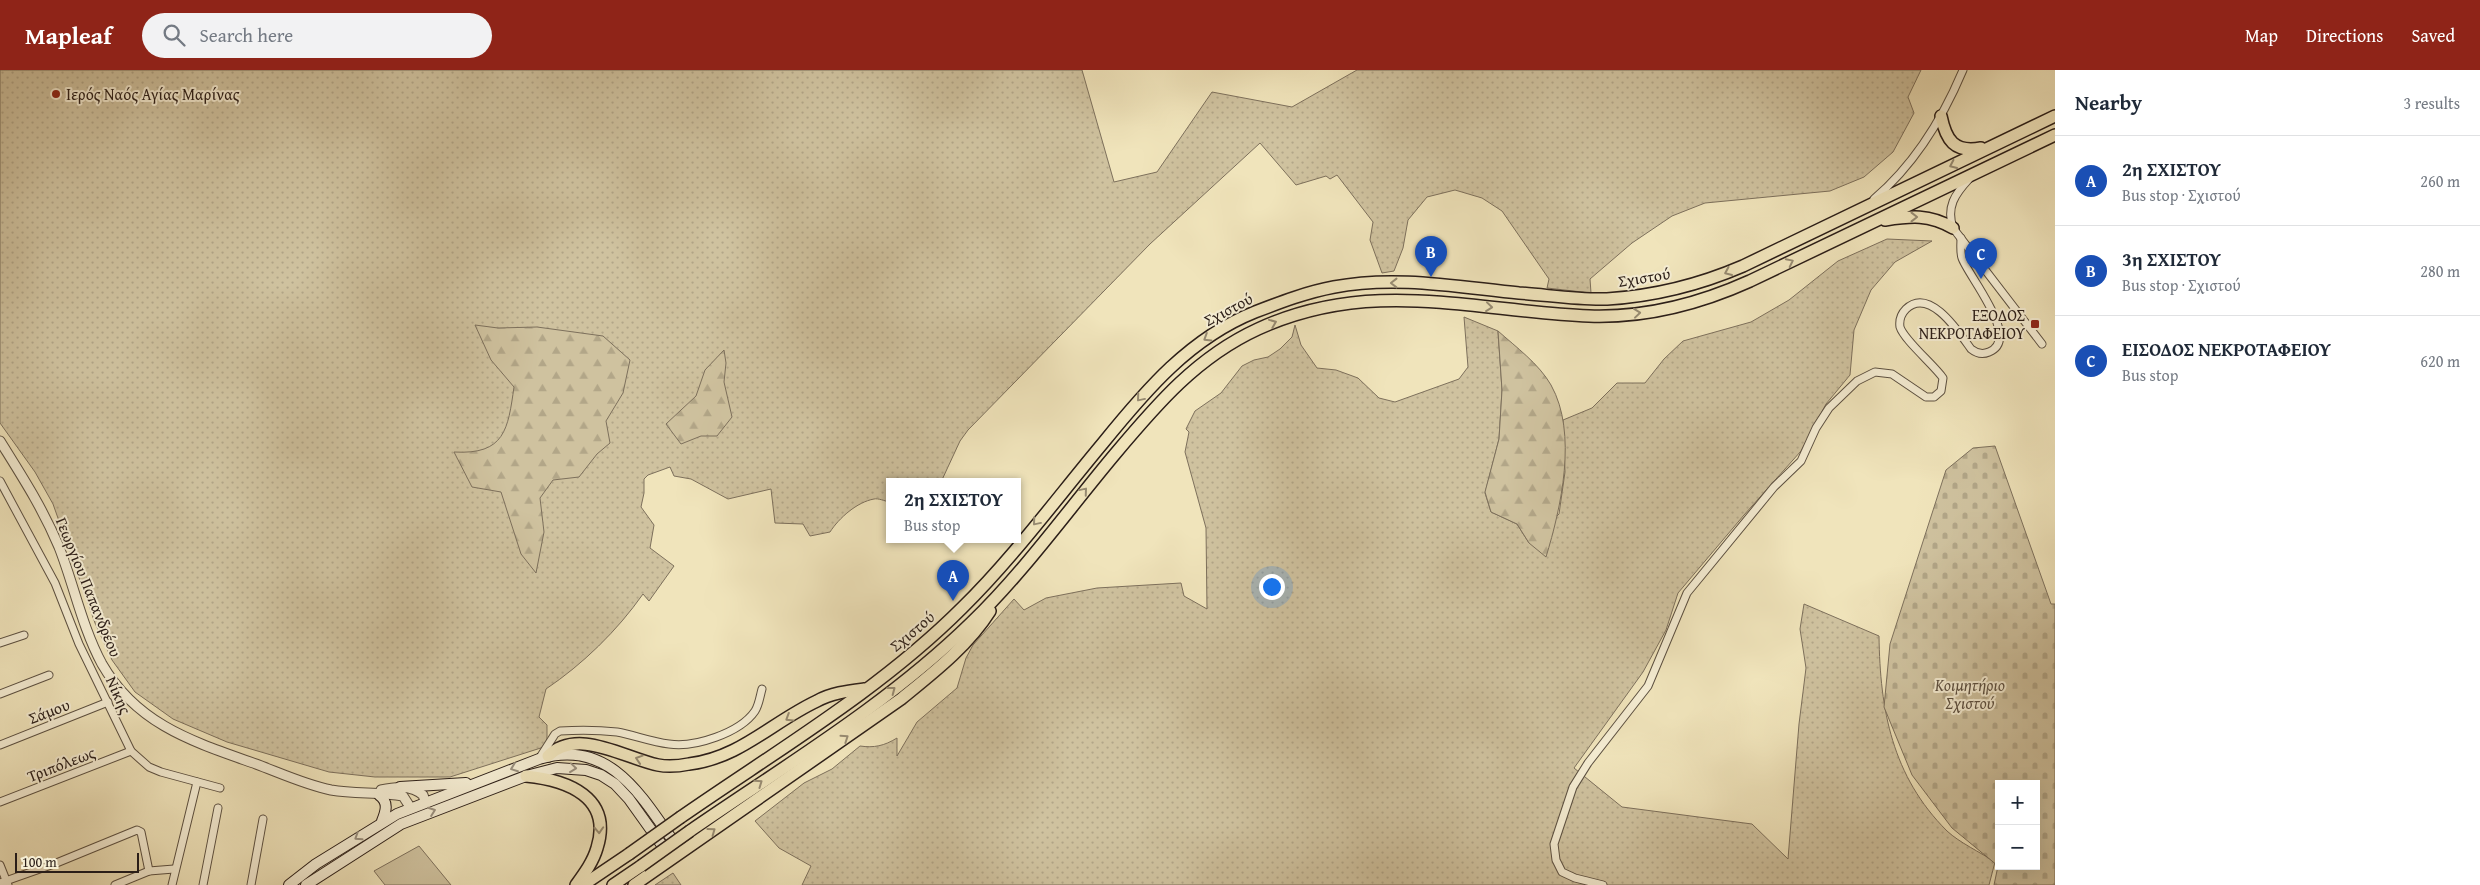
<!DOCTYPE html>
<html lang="en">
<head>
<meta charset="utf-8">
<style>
  body { margin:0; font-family:"Gentium Book Plus",serif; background:#f2f2f3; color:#1f2937 }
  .controls { position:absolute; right:15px; bottom:15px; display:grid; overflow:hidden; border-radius:0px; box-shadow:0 5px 20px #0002 }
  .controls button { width:45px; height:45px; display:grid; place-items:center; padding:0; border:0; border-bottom:1px solid #e0e1e3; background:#fff; color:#1f2937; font:25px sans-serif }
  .scale { position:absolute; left:15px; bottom:12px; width:124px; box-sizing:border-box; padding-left:5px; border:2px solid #2b1e18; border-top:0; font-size:14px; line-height:18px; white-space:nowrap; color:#2b1e18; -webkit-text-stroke:4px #f5edd3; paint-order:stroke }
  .you { position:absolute; left:1271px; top:516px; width:18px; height:18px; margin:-12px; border:4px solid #fff; border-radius:50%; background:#1a73e8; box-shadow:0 0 0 8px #1a73e833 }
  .badge { display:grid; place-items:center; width:32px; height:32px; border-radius:50%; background:#8f2418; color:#fff; font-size:16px; font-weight:700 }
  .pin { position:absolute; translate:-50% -41px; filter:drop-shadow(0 1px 2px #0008) }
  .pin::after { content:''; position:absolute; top:26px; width:18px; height:15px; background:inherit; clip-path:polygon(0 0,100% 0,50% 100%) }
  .popup { position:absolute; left:886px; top:408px; width:135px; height:65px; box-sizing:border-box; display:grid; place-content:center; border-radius:0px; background:#fff; filter:drop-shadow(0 1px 4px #0005); font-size:16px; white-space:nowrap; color:#747a83 }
  .popup b { font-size:19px; color:#1f2937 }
  .popup::after { content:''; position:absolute; left:50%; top:100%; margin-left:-10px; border:10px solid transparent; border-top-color:#fff }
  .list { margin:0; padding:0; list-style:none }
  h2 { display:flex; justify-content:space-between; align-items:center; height:65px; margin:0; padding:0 20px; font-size:21px }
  h2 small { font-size:16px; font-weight:400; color:#747a83 }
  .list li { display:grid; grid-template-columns:32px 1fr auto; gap:15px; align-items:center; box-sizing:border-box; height:90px; padding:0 20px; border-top:1px solid #e0e1e3 }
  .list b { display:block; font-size:19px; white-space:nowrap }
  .list p { margin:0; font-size:16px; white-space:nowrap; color:#747a83 }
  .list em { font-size:16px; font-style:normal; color:#747a83 }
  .icon { flex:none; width:28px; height:28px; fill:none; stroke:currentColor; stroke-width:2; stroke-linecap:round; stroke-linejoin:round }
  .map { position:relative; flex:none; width:2055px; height:815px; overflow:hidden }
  header { display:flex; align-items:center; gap:30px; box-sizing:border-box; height:70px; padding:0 25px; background:#8f2418; color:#fff }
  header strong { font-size:24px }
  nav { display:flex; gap:28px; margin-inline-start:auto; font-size:18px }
  .search { width:350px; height:45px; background:#f2f2f3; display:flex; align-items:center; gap:12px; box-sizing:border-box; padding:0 18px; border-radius:28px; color:#747a83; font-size:19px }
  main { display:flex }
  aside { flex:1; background:#fff }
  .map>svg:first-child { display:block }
  .grass { fill:url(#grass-dots); stroke:#7d705c }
  .forest { fill:url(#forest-firs); stroke:#7d705c }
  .cemetery { fill:url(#cemetery-stones); stroke:#7d705c; fill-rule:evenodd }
  .pitch { fill:#cfc29f; stroke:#7d705c }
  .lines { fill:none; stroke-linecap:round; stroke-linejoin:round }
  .minor-casing { stroke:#5c5041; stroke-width:9 }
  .tertiary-casing { stroke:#5c5041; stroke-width:11 }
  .secondary-casing { stroke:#2b1e18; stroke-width:12 }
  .primary-casing { stroke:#2b1e18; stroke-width:14 }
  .minor { stroke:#f5edd3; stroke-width:7 }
  .tertiary { stroke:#f5edd3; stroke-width:9 }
  .secondary { stroke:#f5edd3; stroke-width:10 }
  .primary { stroke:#f0e4bb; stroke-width:11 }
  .primary-bridge-casing { stroke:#2b1e18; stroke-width:14; stroke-linecap:butt }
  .primary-bridge { stroke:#f0e4bb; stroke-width:11 }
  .oneway { stroke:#978b72 }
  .oneway2 { stroke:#9a907f }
  .poi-dot { fill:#8f2418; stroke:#f5edd3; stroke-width:2 }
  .labels { text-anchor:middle; stroke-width:4; stroke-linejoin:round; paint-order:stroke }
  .poi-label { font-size:16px; fill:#2b1e18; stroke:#f5edd3; text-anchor:start }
  .street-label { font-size:16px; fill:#2b1e18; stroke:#f5edd3 }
  .park-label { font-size:16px; font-style:italic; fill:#5c4f40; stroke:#f5edd3 }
</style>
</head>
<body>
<header>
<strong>Mapleaf</strong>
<div class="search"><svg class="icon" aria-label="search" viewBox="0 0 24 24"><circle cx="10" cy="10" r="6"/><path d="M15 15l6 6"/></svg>Search here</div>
<nav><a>Map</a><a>Directions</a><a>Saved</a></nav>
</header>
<main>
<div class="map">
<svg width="2055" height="815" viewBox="0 0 2055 815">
  <defs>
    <pattern id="grass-dots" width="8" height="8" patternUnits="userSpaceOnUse" patternTransform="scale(1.25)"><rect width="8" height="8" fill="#cfc29f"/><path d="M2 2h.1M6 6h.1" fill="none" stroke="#b2a688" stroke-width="1.8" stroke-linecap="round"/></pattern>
    <pattern id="forest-firs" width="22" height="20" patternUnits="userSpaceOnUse" patternTransform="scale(1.25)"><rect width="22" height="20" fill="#cfc29f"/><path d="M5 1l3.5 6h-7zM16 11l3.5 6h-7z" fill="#b2a688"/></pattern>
    <pattern id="cemetery-stones" width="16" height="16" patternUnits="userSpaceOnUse" patternTransform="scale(1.25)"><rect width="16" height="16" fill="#cfc29f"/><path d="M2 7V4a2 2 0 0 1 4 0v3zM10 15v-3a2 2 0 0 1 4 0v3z" fill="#b2a688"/></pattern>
  </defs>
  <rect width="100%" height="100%" fill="#f0e4bb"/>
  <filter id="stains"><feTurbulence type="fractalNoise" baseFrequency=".004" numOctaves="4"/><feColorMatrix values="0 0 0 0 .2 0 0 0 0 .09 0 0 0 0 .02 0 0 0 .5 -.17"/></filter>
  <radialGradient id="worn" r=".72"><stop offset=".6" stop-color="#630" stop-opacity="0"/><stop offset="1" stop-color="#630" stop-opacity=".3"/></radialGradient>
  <g class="grass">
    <path d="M0,0H1082L1114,112L1157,102L1212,22L1292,37L1357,0H1921L1908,27L1914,43L1893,82L1864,107L1830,121L1705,133L1672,146L1632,173L1590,209L1591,223L1547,218L1549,209L1502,141L1482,128L1455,120L1427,127L1408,150L1403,178L1394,201L1382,203L1370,170L1373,152L1337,105L1330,109L1326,106L1296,115L1260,73L1150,174L968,360L960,371L941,412H889V432C885,431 878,428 874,429C857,432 839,448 830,462L810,466L803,454L775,453L771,419L728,429L691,409L674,406L670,397L648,405L644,409V423L641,437L654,455L650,478L674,496L649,531L643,524C617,561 583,594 546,619L539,647L547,655V676L450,707H375L329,702L227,672L173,649L135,622L112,590L95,553L53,434L35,402L0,353Z"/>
    <path d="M1887,169L1932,171L1895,192L1871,220L1854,260L1850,305L1826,334L1801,381L1744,445L1678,523L1666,560L1643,602L1574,698L1622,737L1752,754L1788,789L1799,654L1806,598L1800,559L1804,534L1879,566C1880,640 1892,706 1947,761C1960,773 1980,782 1995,792L1989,815H802L811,796L779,778L755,751L804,713L832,699L860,676C874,678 884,676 897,668V686L917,652L957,618L966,588L973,575L1014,529L1024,540L1046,528L1097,518L1181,513L1184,526L1207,539L1206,458L1185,382L1189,362L1186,359L1195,341L1221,323L1242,296L1254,290L1268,287L1280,279L1292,267L1295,255L1301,275L1317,298L1336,300L1358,308L1379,328L1395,332L1459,309L1468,297L1464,247L1498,261L1502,320L1499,369L1485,423L1491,442L1517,454L1529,473L1559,444L1565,402L1563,350L1592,338L1617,313H1645L1664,289L1683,271L1751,252L1789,230L1838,191Z"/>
    <path d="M673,803L681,815H655Z"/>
  </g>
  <g class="forest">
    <path d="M475,255L498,258L537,257L603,266L630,290L623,323L606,351L610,373L597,384L579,407L553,410L540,428L544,462L536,503L521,484L501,422L472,417L454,382C505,385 508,359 514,317L491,290Z"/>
    <path d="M1498,261C1516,277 1539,294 1551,315C1578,363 1561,438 1546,487L1529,473L1517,454L1491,442L1485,422L1499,369L1502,320Z"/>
    <path d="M724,280L726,293L724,312L732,347L717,366H701L681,374L666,354L696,326L705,300Z"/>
  </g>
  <path class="cemetery" d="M1995,376L2051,534H2055V815H1994L1998,796L1952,758L1912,705L1884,637L1890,574L1946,400L1973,378ZM1999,714H2036V796H1999Z"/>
  <path class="pitch" d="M419,776L451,815H385L374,801Z"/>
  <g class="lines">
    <g class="minor-casing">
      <g id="minor">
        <path d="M1969,109C1955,124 1946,137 1953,158L2042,274"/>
        <path d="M1874,129C1915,94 1942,50 1963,0"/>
        <path d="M0,411L55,513L79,574L131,681L149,697L161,702L220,718"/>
        <path d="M0,573L24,565"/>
        <path d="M0,624L49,605"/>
        <path d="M0,675L108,632"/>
        <path d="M539,689L555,664L560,661C579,660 598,660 617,662C634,665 651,672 669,674C694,678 740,663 755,641C759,635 760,626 762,619"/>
        <path d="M0,732L131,681"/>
        <path d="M0,795L8,815"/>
        <path d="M0,813L54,794L137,760L141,762L149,801"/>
        <path d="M115,815L149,801L174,799"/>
        <path d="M172,815L197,712"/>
        <path d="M203,815L218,738"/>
        <path d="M251,815L263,749"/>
        <path d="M1603,815L1575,808L1562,802L1556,790L1554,774L1573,717L1588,693L1648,616L1687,523L1774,417L1801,391L1816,358L1829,338L1857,311L1875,302L1892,304L1926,327H1934L1941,321L1943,308C1934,295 1904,270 1900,257C1899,250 1901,244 1906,239C1930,216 1960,264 1971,279C1976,283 1982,285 1989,282C2022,269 1968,206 1962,188C1960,182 1961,174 1961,168"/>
      </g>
    </g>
    <g class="tertiary-casing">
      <g id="tertiary">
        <path d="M0,371C23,408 42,437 59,477C74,515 82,557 102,594C137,655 194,672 256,694C280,703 306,715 331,720C355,724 379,722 403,726L410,737"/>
        <path d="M381,720C395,717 411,715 423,725L425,731"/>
      </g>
    </g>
    <g class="secondary-casing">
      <g id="secondary">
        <path d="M400,717L466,713"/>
        <path d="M379,725C389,732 386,741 382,751"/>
        <path d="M289,815L316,794L397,744L539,689C611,667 643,729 678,778"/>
        <path d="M306,815L401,754L526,706L557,698L586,700L601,705L615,714L629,729L669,785"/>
      </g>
    </g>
    <g class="primary-casing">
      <g id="primary">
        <path d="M1941,46C1946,70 1954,83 1981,78"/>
        <path d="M1885,150C1911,146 1929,144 1953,158"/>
        <path d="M548,686C578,657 624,688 658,695C668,697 679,696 689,694C740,688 772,652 817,631C831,623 848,621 864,619"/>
        <path d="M526,706C567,710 613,727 597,778C593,792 584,804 576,815"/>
        <path d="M681,747C776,681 880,620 962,538C1013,488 1057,428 1103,373C1146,320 1190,268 1255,242C1281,232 1307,222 1334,217C1395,205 1458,217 1519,223C1548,225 1578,230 1607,229C1655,226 1699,215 1743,196L2055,46"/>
        <path d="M690,761C786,695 888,634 971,553C1024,502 1068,440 1115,384C1157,334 1197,287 1258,259C1371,207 1473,241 1589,246C1645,248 1699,234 1750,211L2055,65"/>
        <path d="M583,815L629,784"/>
        <path d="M613,815L641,796"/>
        <path d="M634,815L901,629C933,603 968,576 990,541"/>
      </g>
    </g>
    <use href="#minor" class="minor"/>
    <use href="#tertiary" class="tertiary"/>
    <use href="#secondary" class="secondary"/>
    <use href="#primary" class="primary"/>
    <g class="primary-bridge-casing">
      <g id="primary-bridge">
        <path d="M629,784L681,747"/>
        <path d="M641,796L690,761"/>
      </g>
    </g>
    <use href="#primary-bridge" class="primary-bridge"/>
  </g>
  <defs><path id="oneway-chevron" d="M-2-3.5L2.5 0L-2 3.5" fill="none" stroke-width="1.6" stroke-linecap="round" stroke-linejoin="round" transform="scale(1.25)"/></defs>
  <g class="oneway">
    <use href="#oneway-chevron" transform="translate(1953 95) rotate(155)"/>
    <use href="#oneway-chevron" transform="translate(1914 147)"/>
    <use href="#oneway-chevron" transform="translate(1790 192) rotate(-26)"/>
    <use href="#oneway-chevron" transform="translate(1728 202) rotate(156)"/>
    <use href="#oneway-chevron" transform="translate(1394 213) rotate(-180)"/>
    <use href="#oneway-chevron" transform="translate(1489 237) rotate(6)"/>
    <use href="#oneway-chevron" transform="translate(1637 243) rotate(-6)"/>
    <use href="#oneway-chevron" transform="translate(1273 253) rotate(-22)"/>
    <use href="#oneway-chevron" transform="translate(1207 268) rotate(148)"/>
    <use href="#oneway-chevron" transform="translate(1140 328) rotate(130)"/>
    <use href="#oneway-chevron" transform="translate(1084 421) rotate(-50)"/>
    <use href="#oneway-chevron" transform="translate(1036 452) rotate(130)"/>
    <use href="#oneway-chevron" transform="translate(892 620) rotate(-37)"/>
    <use href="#oneway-chevron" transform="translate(789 648) rotate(148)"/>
    <use href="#oneway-chevron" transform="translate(845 668) rotate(-34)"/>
    <use href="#oneway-chevron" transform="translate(639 689) rotate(-162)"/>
    <use href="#oneway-chevron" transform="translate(759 713) rotate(-35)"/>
    <use href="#oneway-chevron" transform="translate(599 760) rotate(87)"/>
    <use href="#oneway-chevron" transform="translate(712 761) rotate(-36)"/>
  </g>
  <g class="oneway2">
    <use href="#oneway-chevron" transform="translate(514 698) rotate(159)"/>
    <use href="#oneway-chevron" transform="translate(573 698) rotate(6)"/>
    <use href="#oneway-chevron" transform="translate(432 741) rotate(-20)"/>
    <use href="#oneway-chevron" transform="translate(358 767) rotate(147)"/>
  </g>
  <g class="poi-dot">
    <circle cx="56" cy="24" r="5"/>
    <rect x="2030" y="249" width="10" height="10" rx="2.5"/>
  </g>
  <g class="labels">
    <g class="poi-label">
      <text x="66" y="30">Ιερός Ναός Αγίας Μαρίνας</text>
      <text x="2025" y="251" text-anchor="end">ΕΞΟΔΟΣ<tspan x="2025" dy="18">ΝΕΚΡΟΤΑΦΕΙΟΥ</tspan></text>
    </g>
    <g class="street-label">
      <text transform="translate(1644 207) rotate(-9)" y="6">Σχιστού</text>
      <text transform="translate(1228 239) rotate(-28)" y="6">Σχιστού</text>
      <text transform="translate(89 517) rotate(68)" y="6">Γεωργίου Παπανδρέου</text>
      <text transform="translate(912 561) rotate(-40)" y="6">Σχιστού</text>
      <text transform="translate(119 625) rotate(66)" y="6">Νίκης</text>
      <text transform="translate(49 641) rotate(-21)" y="6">Σάμου</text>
      <text transform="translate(61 694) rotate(-21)" y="6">Τριπόλεως</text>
    </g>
    <g class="park-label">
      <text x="1970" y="621">Κοιμητήριο<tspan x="1970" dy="18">Σχιστού</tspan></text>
    </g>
  </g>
  <rect width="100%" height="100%" filter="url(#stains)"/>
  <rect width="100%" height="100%" fill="url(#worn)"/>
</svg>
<div class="controls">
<button>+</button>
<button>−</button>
</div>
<div class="scale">100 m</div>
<div class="you"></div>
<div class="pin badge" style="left:953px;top:531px;background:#1a4fb4">A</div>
<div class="popup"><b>2η ΣΧΙΣΤΟΥ</b>Bus stop</div>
<div class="pin badge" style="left:1431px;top:207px;background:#1a4fb4">B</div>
<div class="pin badge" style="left:1981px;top:209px;background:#1a4fb4">C</div>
</div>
<aside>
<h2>Nearby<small>3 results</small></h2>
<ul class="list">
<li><span class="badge" style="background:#1a4fb4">A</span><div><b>2η ΣΧΙΣΤΟΥ</b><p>Bus stop · Σχιστού</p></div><em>260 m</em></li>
<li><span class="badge" style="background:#1a4fb4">B</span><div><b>3η ΣΧΙΣΤΟΥ</b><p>Bus stop · Σχιστού</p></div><em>280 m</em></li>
<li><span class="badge" style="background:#1a4fb4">C</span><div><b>ΕΙΣΟΔΟΣ ΝΕΚΡΟΤΑΦΕΙΟΥ</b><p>Bus stop</p></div><em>620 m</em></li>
</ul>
</aside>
</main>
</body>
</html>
